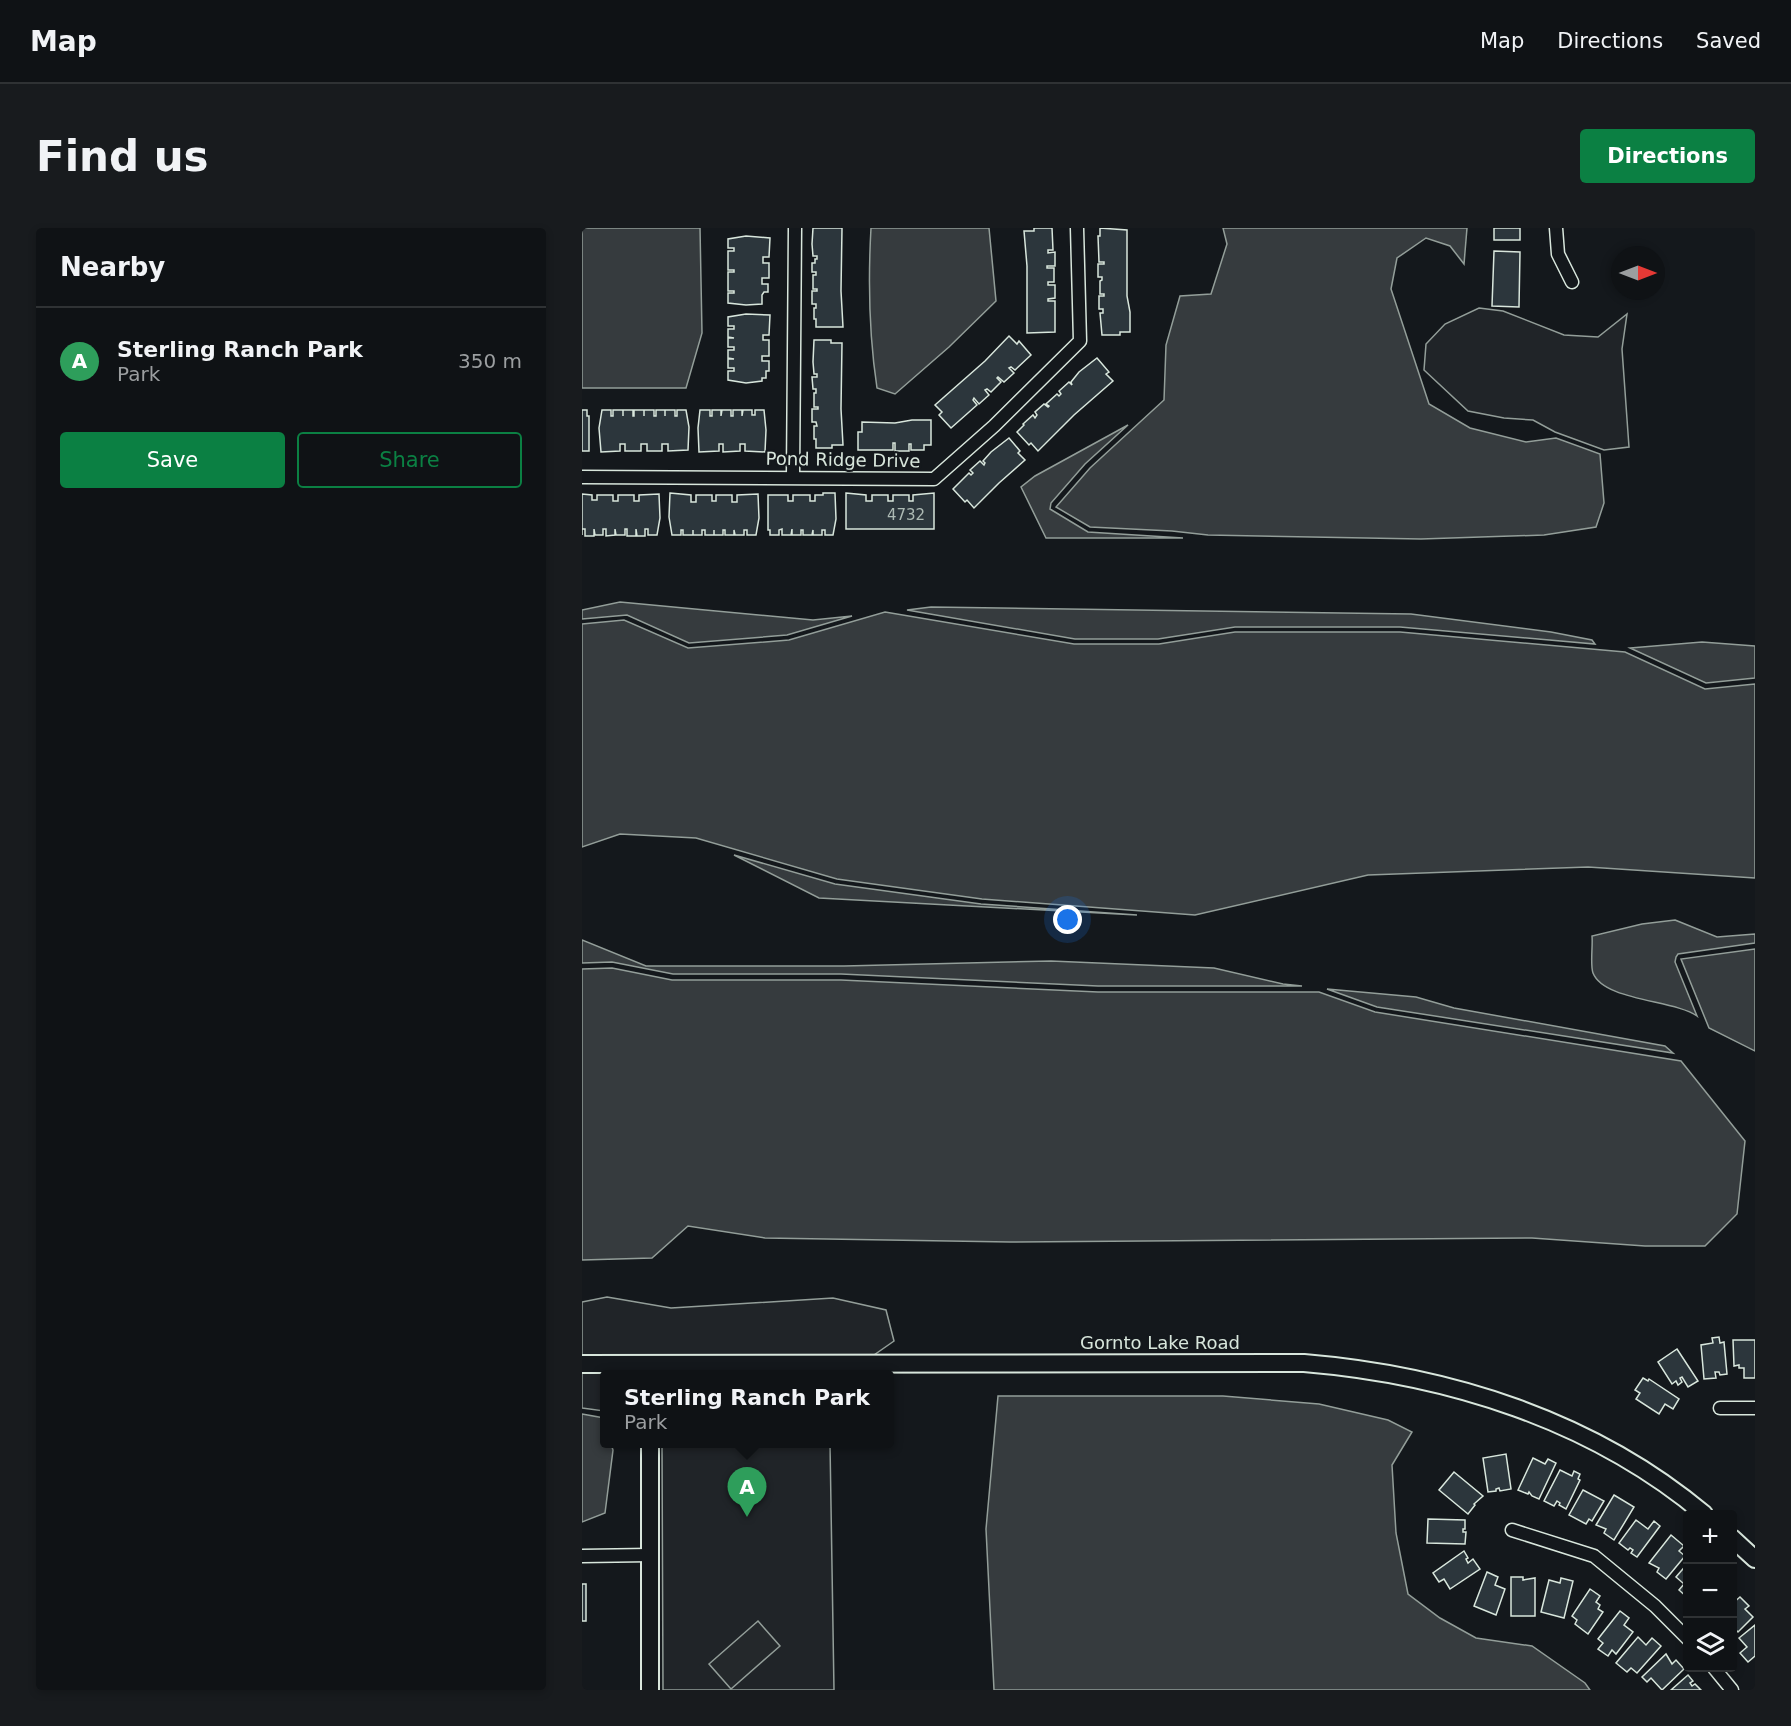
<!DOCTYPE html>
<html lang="en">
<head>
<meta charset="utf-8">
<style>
  body { margin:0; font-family:"DejaVu Sans",sans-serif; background:#181b1e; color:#f1f3f6 }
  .controls { position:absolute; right:18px; bottom:18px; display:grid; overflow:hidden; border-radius:6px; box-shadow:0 3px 9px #0003 }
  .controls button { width:54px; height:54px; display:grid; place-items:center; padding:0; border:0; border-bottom:2px solid #2f3234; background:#0f1215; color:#f1f3f6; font:30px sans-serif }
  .compass { position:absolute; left:1029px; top:18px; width:54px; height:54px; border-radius:50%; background:#0f1215; box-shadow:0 3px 9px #0003; rotate:90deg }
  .you { position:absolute; left:486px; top:692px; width:21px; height:21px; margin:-15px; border:4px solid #fff; border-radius:50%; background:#1a73e8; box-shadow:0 0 0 9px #1a73e833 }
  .badge { display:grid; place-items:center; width:39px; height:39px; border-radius:50%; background:#0b8043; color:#fff; font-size:20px; font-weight:700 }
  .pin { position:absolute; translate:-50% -50px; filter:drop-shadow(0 2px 3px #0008) }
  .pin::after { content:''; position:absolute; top:32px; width:21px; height:18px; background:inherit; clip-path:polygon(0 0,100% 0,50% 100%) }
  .popup { position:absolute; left:18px; top:1142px; width:294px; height:78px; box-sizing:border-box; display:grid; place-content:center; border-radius:6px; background:#0f1215; filter:drop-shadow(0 2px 4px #0005); font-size:20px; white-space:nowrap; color:#9b9ea0 }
  .popup b { font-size:22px; color:#f1f3f6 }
  .popup::after { content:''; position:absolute; left:50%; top:100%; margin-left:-12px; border:12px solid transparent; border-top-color:#0f1215 }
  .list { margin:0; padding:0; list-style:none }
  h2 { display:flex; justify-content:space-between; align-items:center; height:78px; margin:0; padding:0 24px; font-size:26px }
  h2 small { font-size:20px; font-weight:400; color:#9b9ea0 }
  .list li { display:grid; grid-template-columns:39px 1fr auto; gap:18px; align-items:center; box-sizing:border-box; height:108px; padding:0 24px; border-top:2px solid #2f3234 }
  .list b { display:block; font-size:22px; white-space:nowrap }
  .list p { margin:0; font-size:20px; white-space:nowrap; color:#9b9ea0 }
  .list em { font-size:20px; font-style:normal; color:#9b9ea0 }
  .actions { display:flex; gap:12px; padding:18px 24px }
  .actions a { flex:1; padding:14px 0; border:2px solid #0b8043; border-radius:6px; text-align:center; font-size:21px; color:#0b8043 }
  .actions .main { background:#0b8043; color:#fff }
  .icon { flex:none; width:33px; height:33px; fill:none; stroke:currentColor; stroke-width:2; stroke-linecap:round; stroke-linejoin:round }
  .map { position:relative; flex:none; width:1173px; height:1462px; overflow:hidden; border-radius:6px }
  header { display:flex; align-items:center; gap:36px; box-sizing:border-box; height:84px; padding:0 30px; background:#0f1215; border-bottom:2px solid #2f3234 }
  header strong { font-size:28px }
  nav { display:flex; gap:33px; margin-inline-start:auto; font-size:21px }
  .intro { display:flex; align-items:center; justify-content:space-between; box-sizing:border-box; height:144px; padding:0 36px }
  h1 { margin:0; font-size:42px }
  .button { padding:15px 27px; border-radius:6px; background:#0b8043; color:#fff; font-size:21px; font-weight:700 }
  main { display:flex; gap:36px; padding:0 36px }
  aside { flex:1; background:#0f1215; border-radius:6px; box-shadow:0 3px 9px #0003 }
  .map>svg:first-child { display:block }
  .green { fill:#202428; stroke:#939e99; stroke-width:1.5 }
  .parking { fill:#24282b; stroke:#939e99; stroke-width:1.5 }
  .water { fill:#363b3e; stroke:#939e99; stroke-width:1.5 }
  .building { fill:#2c363c; stroke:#d8e6dc; stroke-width:1.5 }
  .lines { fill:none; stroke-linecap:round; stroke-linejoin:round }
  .street-casing { stroke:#d8e6dc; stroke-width:15 }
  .secondary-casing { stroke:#d8e6dc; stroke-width:20 }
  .street { stroke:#14181c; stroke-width:12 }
  .secondary { stroke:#14181c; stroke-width:16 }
  .labels { text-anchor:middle; stroke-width:4.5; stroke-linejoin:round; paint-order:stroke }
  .number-label { font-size:15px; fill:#adbab4 }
  .street-label { font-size:18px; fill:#d8e6dc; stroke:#14181c }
</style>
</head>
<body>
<header>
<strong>Map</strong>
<nav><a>Map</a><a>Directions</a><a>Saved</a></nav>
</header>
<div class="intro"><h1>Find us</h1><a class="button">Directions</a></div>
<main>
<aside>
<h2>Nearby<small></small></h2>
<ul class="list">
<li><span class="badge" style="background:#2e9e5b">A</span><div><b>Sterling Ranch Park</b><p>Park</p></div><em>350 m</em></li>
</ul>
<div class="actions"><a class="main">Save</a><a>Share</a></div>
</aside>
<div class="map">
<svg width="1173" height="1462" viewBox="0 0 1173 1462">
  <rect width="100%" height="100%" fill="#14181c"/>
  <g class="green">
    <path d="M897,80L921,83L982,107L1016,109L1045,86L1040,121L1047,219L1022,222L973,204L951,192L922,190L886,183L842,142L844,116L863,96Z"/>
    <path d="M25,1069L89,1080L251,1070L304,1082L312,1113L289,1129H0V1074Z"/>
    <path d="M0,1142H61V1146H22V1183L0,1180Z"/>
    <path d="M80,1216H248L252,1462H81Z"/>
  </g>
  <path class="parking" d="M176,1393L198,1418L149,1461L127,1436Z"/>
  <g class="water">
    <path d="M0,0H118L120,105L104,160H0Z"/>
    <path d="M289,0H407L414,73L367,119L313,166L295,160C287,107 286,53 289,0Z"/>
    <path d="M641,0H885L882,36L868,18L844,10L815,30L809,61L847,176L888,200L944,214L974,210L1018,226L1022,275L1014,299L962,307L839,311L626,307L590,303L508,299L474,279L508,240L582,172L584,117L598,68L629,66L645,16Z"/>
    <path d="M546,197L503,236L469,275L468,281L506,304L601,310H464L439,259L453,248Z"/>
    <path d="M38,374L231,392L270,388L205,407L107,415L45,387L0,391V382Z"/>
    <path d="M349,379L829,386L969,404L1010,412L1013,416L818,399H653L576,411H493L325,382Z"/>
    <path d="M303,384L492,416H577L653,404H818L1043,424L1123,461L1173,456V650L1006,639L786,647L613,687L400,671L255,651L114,610L38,606L0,619V396L42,392L106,420L207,412Z"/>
    <path d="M1120,414L1173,418V450L1124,455L1048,420Z"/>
    <path d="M152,627L253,656L399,676L555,687L237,670Z"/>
    <path d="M1093,692L1135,709L1173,706V715L1096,726L1094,729L1093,734L1115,788C1093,772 1022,773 1011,745C1008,737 1011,717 1010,708L1060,696Z"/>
    <path d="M0,712L64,738H262L469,733L632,740L701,756L720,758H516L259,746H91L30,734L0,735Z"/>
    <path d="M1173,721V823L1127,800L1099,731Z"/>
    <path d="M30,740L90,752H259L516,764H737L793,784L1099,833L1163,913L1155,986L1123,1018H1063L950,1010L428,1014L183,1010L106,998L70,1030L0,1032V741Z"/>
    <path d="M745,761L834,769L872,780L1083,818L1091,825L795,779Z"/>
    <path d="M416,1168H641L737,1176L806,1192L830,1204L810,1237L814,1305L826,1366L858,1390L894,1410L950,1418L1003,1455L1008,1462H412L404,1301Z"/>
    <path d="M0,1186L22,1190V1216H29L31,1222L23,1285L0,1294Z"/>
  </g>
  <g class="building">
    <path d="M231,0H260L259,63L261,99H234V91H232V80H234V76H230V63H235V61H231V47H234V44H230V35H233V31H235V28H231L230,16Z"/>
    <path d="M452,0H470L471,22H466V25L473,24V38H465V40H472V54H466V57H473V70L466,71V73H473V104L445,105V38L442,3H452Z"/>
    <path d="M518,0L545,2V68L548,84V104H538V107H520L518,85H521V81H517V68H522V66H518V53L520,52V49H516V36H522V34H517L516,8H518Z"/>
    <rect x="912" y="0" width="26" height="12"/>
    <path d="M164,8L188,10L187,29H181V35H187V50H180V56H186V64H182L180,67V76L164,77L146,75V65H152V63H146V44H152V42H146V23H152V20H146V11Z"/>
    <path d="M912,23L938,24L937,79L910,78Z"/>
    <path d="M164,86L188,87L187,107H181V112H187V128H180V133H187V143H184V150H180V153L164,155L146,152V143H152V140H146V131H152L146,130V122H152V119H146V110H152L146,109V101H152V98H146V89Z"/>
    <path d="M427,108L435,116L437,113L449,127L433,142L429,139L427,140L432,145L422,154L416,149L415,150L419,154L409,164L405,161L403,162L407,167L397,176L392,170L391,172L395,177L369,200L357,187L360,184L353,177L403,133Z"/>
    <path d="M232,112H249V115H260L259,181L261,217H250V220H234V211H232V198H235L234,194H230V181H236V179H232V165H234V161H231L230,149H235V146H232L231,134Z"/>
    <path d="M515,130L527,144L524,146L531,153L492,187L456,223L449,215L447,217L435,204L442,197L441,196L451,187L453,190L455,187L453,184L462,176L466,179L467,178L464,176L475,166L477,168L479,166L477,163L487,154L490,157L489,154L497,144Z"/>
    <path d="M0,182H5V188H7V223H0Z"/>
    <path d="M20,182H29V188H31V182H41V188V182H51V188H52V182H62V188V182H72V188H74V182H83V188V182H93V188H95V182H104L107,199L106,222L86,223V216H80V223H65V216H59V223H43V216H38V223L19,224L17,200Z"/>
    <path d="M118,182H128V188H130V182H139V188L140,182H149V188H151V182H160V188L161,182H170V187H173V182H182L184,202L183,224L163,223V216H158V223L141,224V216H137V223L117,224L116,200Z"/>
    <path d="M330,192H349V217H342V222H329V216H327V223H313V215H311V222H276V204H280V194L313,195Z"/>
    <path d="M427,210L438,223L436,225L443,232L417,255L392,280L385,272L383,274L371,261L387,245L389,247L391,245L388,242L398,233L402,237L403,235L401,233L409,224Z"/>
    <path d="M88,265L109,267V274H114V267H130V273H134V267H150V274H155V267L176,266L177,290L174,307H165V302H162V307H153L152,302V307H143V302H141V307H132V302V307H123V302H120V307H111V302V307H101V302H99V307H90L87,289Z"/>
    <path d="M241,265H253L254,291L251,307H243V302H240V307H231V302L230,307H221V302H219V307H210V301L209,307H200V301L197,302V307H188V302H186V267H206V273H211V267H228V273H233V267H241Z"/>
    <path d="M264,265L284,267V273H290V267H306V273H311V267H327V273H331V267L352,265V301H264Z"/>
    <path d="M0,266L10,267V272H15V267H31V273H36V267H52V273H57V267L77,266L78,290L75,307H66V301H63V308H55L54,301V308H45V301H43V307H34L33,301V307L24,308V301H21V307H13L12,301V308H3V301H0V307Z"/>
    <path d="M1137,1109L1138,1115L1142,1114L1145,1146L1138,1147L1137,1144H1133L1134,1150L1122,1151L1119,1117L1131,1115L1130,1110Z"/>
    <path d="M1151,1112H1173V1150H1162V1140H1157V1137L1152,1138Z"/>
    <path d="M1095,1121L1116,1153L1106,1159L1100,1149L1098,1150L1100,1154L1096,1157L1094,1153L1090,1156L1076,1134Z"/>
    <path d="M1061,1150L1066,1153L1067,1151L1097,1171L1091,1181L1083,1176L1077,1186L1054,1171L1058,1165L1053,1162Z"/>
    <path d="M924,1226L929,1261L918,1263L917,1260L914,1261V1263L906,1264L901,1230Z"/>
    <path d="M951,1230L963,1236L966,1231L974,1235L957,1271L950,1268L947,1264L946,1266L936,1262Z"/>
    <path d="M978,1242L990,1248L992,1243L998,1246L996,1251L998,1252L984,1281L977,1277L978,1275L975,1273L972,1278L962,1273Z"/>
    <path d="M872,1244L901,1268L892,1276L893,1277L886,1286L857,1262Z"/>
    <path d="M1001,1262L1022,1273L1010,1293L1007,1291L1004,1296L987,1287Z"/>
    <path d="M1032,1267L1052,1279L1032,1312L1022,1305L1024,1301L1014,1297Z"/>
    <path d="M846,1291L883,1292V1301H881V1304H884L883,1316L845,1315Z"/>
    <path d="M1054,1292L1066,1301L1072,1293L1078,1298L1055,1329L1049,1325L1051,1322L1048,1320L1046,1322L1037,1315Z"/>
    <path d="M1089,1307L1102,1318L1097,1323L1103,1328L1084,1351L1075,1344L1077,1340L1067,1335Z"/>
    <path d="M882,1323L886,1330L884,1331L886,1335L891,1331L898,1341L868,1361L862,1351L857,1354L851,1345Z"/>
    <path d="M1106,1335V1370L1097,1362L1102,1356L1094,1349Z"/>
    <path d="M905,1344L916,1349L913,1357L923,1361L914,1387L892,1378Z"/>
    <path d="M929,1349H941V1352L953,1350V1388H929Z"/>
    <path d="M979,1350L991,1353L982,1390L959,1384L967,1352L978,1355Z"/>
    <rect x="0" y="1356" width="4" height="37"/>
    <path d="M1008,1361L1018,1368L1014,1374L1018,1377L1016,1381L1021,1384L1006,1406L993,1396L995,1392L990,1388Z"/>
    <path d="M1158,1369L1167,1378L1163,1381L1171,1389L1156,1404L1153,1401L1150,1403V1376Z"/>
    <path d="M1038,1383L1047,1390L1042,1397L1051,1404L1034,1426L1030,1422L1026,1428L1016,1421L1021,1415L1016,1411Z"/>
    <path d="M1173,1397V1428L1166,1434L1158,1425L1165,1419L1157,1410Z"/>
    <path d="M1056,1409L1064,1417L1070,1410L1079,1418L1055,1445L1049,1440L1045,1444L1034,1435Z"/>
    <path d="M1084,1426L1090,1436L1094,1432L1102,1441L1080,1462L1069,1450L1065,1454L1060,1449Z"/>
    <path d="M1106,1447L1111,1453L1108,1455L1110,1458L1113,1456L1119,1462H1089Z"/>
  </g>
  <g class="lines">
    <g class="street-casing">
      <g id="street">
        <path d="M974,0L976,26L990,54"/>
        <path d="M0,249L352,251L412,198L498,113L495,0"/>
        <path d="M211,249L213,0"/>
        <path d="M1138,1180H1173"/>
        <path d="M930,1302L1012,1328L1073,1378L1106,1411"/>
        <path d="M0,1328L68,1327"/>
        <path d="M1132,1440L1150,1462"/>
      </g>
    </g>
    <g class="secondary-casing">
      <g id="secondary">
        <path d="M0,1136L722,1135C866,1147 1010,1192 1122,1286"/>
        <path d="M1150,1310L1173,1331"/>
        <path d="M68,1462V1216"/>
      </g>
    </g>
    <use href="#street" class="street"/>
    <use href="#secondary" class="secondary"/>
  </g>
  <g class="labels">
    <g class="number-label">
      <text x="324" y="292">4732</text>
    </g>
    <g class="street-label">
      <text transform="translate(261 232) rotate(1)" y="6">Pond Ridge Drive</text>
      <text x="578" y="1121">Gornto Lake Road</text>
    </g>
  </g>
</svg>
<div class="controls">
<button>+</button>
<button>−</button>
<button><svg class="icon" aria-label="layers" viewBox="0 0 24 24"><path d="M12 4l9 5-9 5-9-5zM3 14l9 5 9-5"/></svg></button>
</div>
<svg class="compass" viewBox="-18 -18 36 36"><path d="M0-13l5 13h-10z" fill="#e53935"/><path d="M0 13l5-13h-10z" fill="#9b9ea0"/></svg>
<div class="you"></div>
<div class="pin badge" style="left:165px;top:1289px;background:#2e9e5b">A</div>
<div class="popup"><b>Sterling Ranch Park</b>Park</div>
</div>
</main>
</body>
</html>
